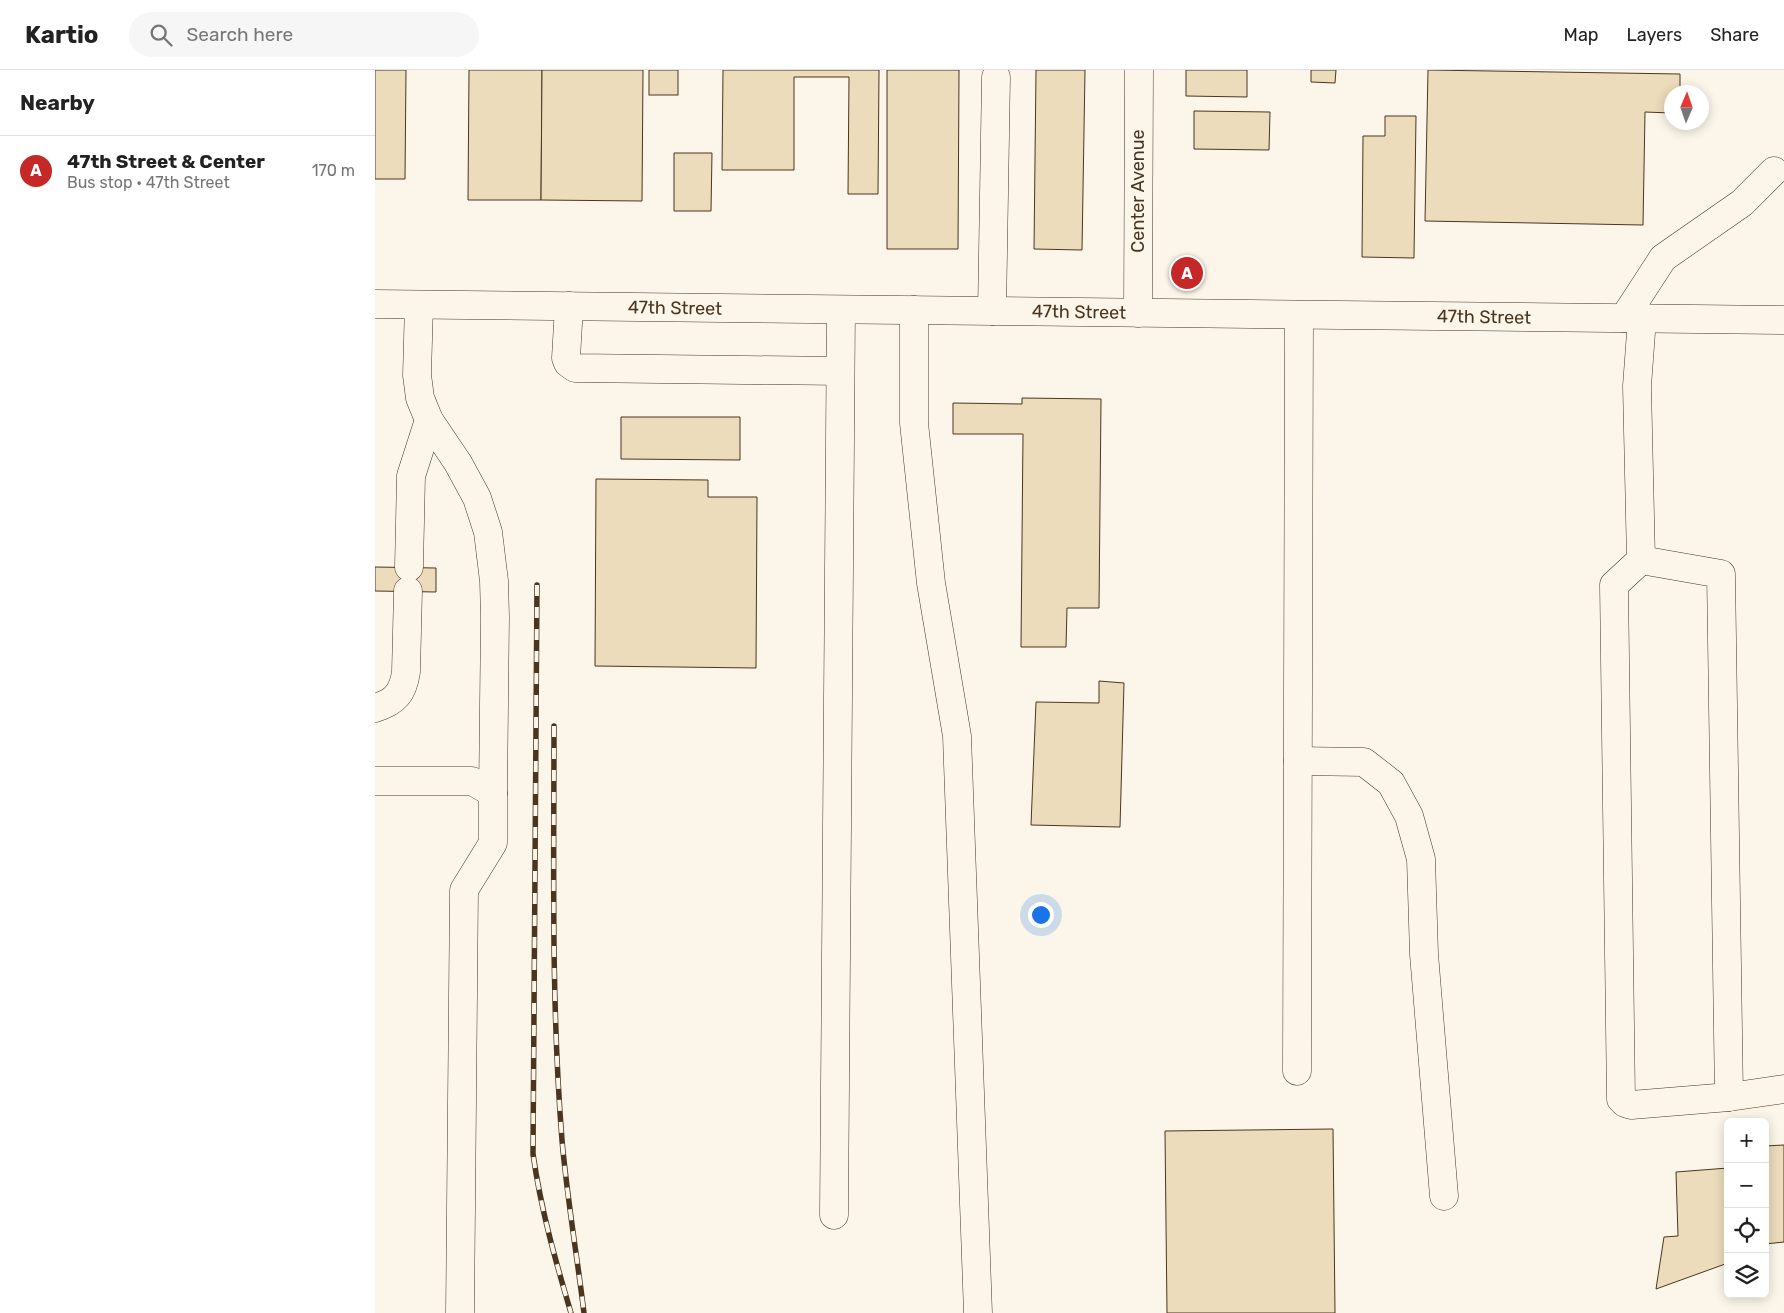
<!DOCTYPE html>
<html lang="en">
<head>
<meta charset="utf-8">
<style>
  body { margin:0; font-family:Rubik,sans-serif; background:#f6f6f6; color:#222 }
  .controls { position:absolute; right:15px; bottom:15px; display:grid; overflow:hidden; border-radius:8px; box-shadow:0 2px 12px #0003 }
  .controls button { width:45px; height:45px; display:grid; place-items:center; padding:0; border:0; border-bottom:1px solid #e0e0e0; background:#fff; color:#222; font:25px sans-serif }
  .compass { position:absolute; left:1289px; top:15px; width:45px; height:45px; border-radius:50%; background:#fff; box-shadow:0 2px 12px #0003; rotate:2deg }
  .you { position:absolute; left:665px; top:844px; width:18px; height:18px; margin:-12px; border:4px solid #fff; border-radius:50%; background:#1a73e8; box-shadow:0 0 0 8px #1a73e833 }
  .badge { display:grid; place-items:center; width:32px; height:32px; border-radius:50%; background:#c62828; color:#fff; font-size:16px; font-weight:700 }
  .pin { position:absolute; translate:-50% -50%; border:2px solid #fff; box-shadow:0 1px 5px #0006 }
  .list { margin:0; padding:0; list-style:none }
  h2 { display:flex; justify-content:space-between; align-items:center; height:65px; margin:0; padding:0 20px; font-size:21px }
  h2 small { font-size:16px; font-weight:400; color:#767676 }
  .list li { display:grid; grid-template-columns:32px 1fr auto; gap:15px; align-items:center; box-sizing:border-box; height:70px; padding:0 20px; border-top:1px solid #e0e0e0 }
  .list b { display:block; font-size:19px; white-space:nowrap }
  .list p { margin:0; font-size:16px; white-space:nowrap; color:#767676 }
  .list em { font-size:16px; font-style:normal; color:#767676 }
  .icon { flex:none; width:28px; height:28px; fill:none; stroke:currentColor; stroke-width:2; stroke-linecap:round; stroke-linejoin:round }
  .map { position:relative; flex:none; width:1409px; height:1243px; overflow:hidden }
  header { display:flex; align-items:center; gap:30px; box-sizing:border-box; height:70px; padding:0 25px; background:#fff; border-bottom:1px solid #e0e0e0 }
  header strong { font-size:24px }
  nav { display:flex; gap:28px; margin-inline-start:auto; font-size:18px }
  .search { width:350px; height:45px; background:#f6f6f6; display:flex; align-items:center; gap:12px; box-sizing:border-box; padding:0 18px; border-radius:28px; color:#767676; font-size:19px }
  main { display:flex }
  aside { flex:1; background:#fff }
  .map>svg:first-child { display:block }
  .building { fill:#ecdcbc; stroke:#4a3520 }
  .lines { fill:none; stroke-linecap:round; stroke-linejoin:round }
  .minor-casing { stroke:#4a3520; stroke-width:29 }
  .major-casing { stroke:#4a3520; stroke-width:29 }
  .minor { stroke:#fbf6e9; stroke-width:28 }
  .major { stroke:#fbf6e9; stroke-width:28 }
  .rail-casing { stroke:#4a3520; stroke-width:5.5 }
  .rail { stroke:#fbf6e9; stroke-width:4; stroke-dasharray:11; stroke-linecap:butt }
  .labels { text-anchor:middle; stroke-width:4; stroke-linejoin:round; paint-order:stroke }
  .street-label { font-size:18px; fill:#4a3520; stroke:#fbf6e9 }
</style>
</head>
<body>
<header>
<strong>Kartio</strong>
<div class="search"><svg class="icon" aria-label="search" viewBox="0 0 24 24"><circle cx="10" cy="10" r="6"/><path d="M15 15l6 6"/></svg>Search here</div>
<nav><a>Map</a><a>Layers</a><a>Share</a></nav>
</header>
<main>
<aside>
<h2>Nearby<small></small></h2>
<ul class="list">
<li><span class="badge">A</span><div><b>47th Street &amp; Center</b><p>Bus stop · 47th Street</p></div><em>170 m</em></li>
</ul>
</aside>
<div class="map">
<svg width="1409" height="1243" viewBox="0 0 1409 1243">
  <rect width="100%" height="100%" fill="#fbf6e9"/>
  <g class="building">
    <path d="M0,0H31L30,109H0Z"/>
    <path d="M94,0H167L166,130H93Z"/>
    <path d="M167,0H268L267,131L166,130Z"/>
    <rect x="274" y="0" width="29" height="25"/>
    <path d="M348,0H504L503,124H473L474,7H419V100H347Z"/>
    <path d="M512,0H584L583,179H512Z"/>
    <path d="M661,0H710L707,180L659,179Z"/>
    <path d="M811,0H872V27L811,26Z"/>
    <path d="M936,0H961L960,13L936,12Z"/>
    <path d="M1053,0L1305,4V22H1296V43L1270,42L1268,155L1050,151Z"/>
    <path d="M819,41L895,42L894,80L819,79Z"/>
    <path d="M1010,46H1041L1039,188L987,187L988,66H1010Z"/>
    <path d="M299,83H337L336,141H299Z"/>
    <path d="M647,328L726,329L724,538H692L691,577H646L648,364H578V333L647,334Z"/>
    <path d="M246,347H365V390L246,389Z"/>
    <path d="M221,409L333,410V427H382L381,598L220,596Z"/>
    <path d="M0,497L61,498V522L0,521Z"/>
    <path d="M724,611L749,613L745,757L656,755L661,632L724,633Z"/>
    <path d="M958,1059L960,1243H792L790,1061Z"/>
    <path d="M1409,1075V1172L1390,1174V1076Z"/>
    <path d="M1353,1098V1193L1281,1219L1289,1167L1303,1166L1301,1102Z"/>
  </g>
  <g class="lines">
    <g class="minor-casing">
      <g id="minor">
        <path d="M44,235L42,305L45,328L54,350L83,393L102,428L113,462L119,511L120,547L118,723"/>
        <path d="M194,236L191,288L193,293L200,298L465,301"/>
        <path d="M539,240V353L556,513L582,666L603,1243"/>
        <path d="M617,241L621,7"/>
        <path d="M763,243L764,0"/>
        <path d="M1249,248L1288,188L1367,133L1399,101"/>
        <path d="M1267,249L1262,316L1266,490L1239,515L1246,1029L1250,1033L1256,1035L1354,1027L1409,1019"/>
        <path d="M1266,490L1346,504L1354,1027"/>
        <path d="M34,497L36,406L54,350"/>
        <path d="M0,638C20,632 28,623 31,602L33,521"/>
        <path d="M923,691L989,692L1016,713L1034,746L1046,789L1049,884L1069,1126"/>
        <path d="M0,711H97L118,723V773L89,820L85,1243"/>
        <path d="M922,1001L924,245"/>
        <path d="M459,1145L466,240"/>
      </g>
    </g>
    <g class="major-casing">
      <path id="major" d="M0,234L1409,250"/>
    </g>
    <use href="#minor" class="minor"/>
    <use href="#major" class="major"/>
    <g class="rail-casing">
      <g id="rail">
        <path d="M162,515L158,1084C166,1140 180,1189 196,1243"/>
        <path d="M179,656C179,794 176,932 187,1070C192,1128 202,1185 209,1243"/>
      </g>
    </g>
    <use href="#rail" class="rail"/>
  </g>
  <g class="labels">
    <g class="street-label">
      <text transform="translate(763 121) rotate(-90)" y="6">Center Avenue</text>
      <text transform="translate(300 238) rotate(1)" y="6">47th Street</text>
      <text transform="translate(704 242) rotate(1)" y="6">47th Street</text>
      <text transform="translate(1109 247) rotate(1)" y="6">47th Street</text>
    </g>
  </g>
</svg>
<div class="controls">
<button>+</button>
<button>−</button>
<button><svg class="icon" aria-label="locate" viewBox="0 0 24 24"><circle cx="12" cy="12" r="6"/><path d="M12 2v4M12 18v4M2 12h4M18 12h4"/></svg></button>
<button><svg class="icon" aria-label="layers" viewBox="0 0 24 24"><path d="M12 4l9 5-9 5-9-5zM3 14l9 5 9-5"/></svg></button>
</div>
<svg class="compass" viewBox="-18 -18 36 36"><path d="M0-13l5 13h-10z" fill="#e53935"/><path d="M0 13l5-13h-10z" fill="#767676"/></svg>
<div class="you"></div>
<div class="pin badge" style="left:812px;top:203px">A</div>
</div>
</main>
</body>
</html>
